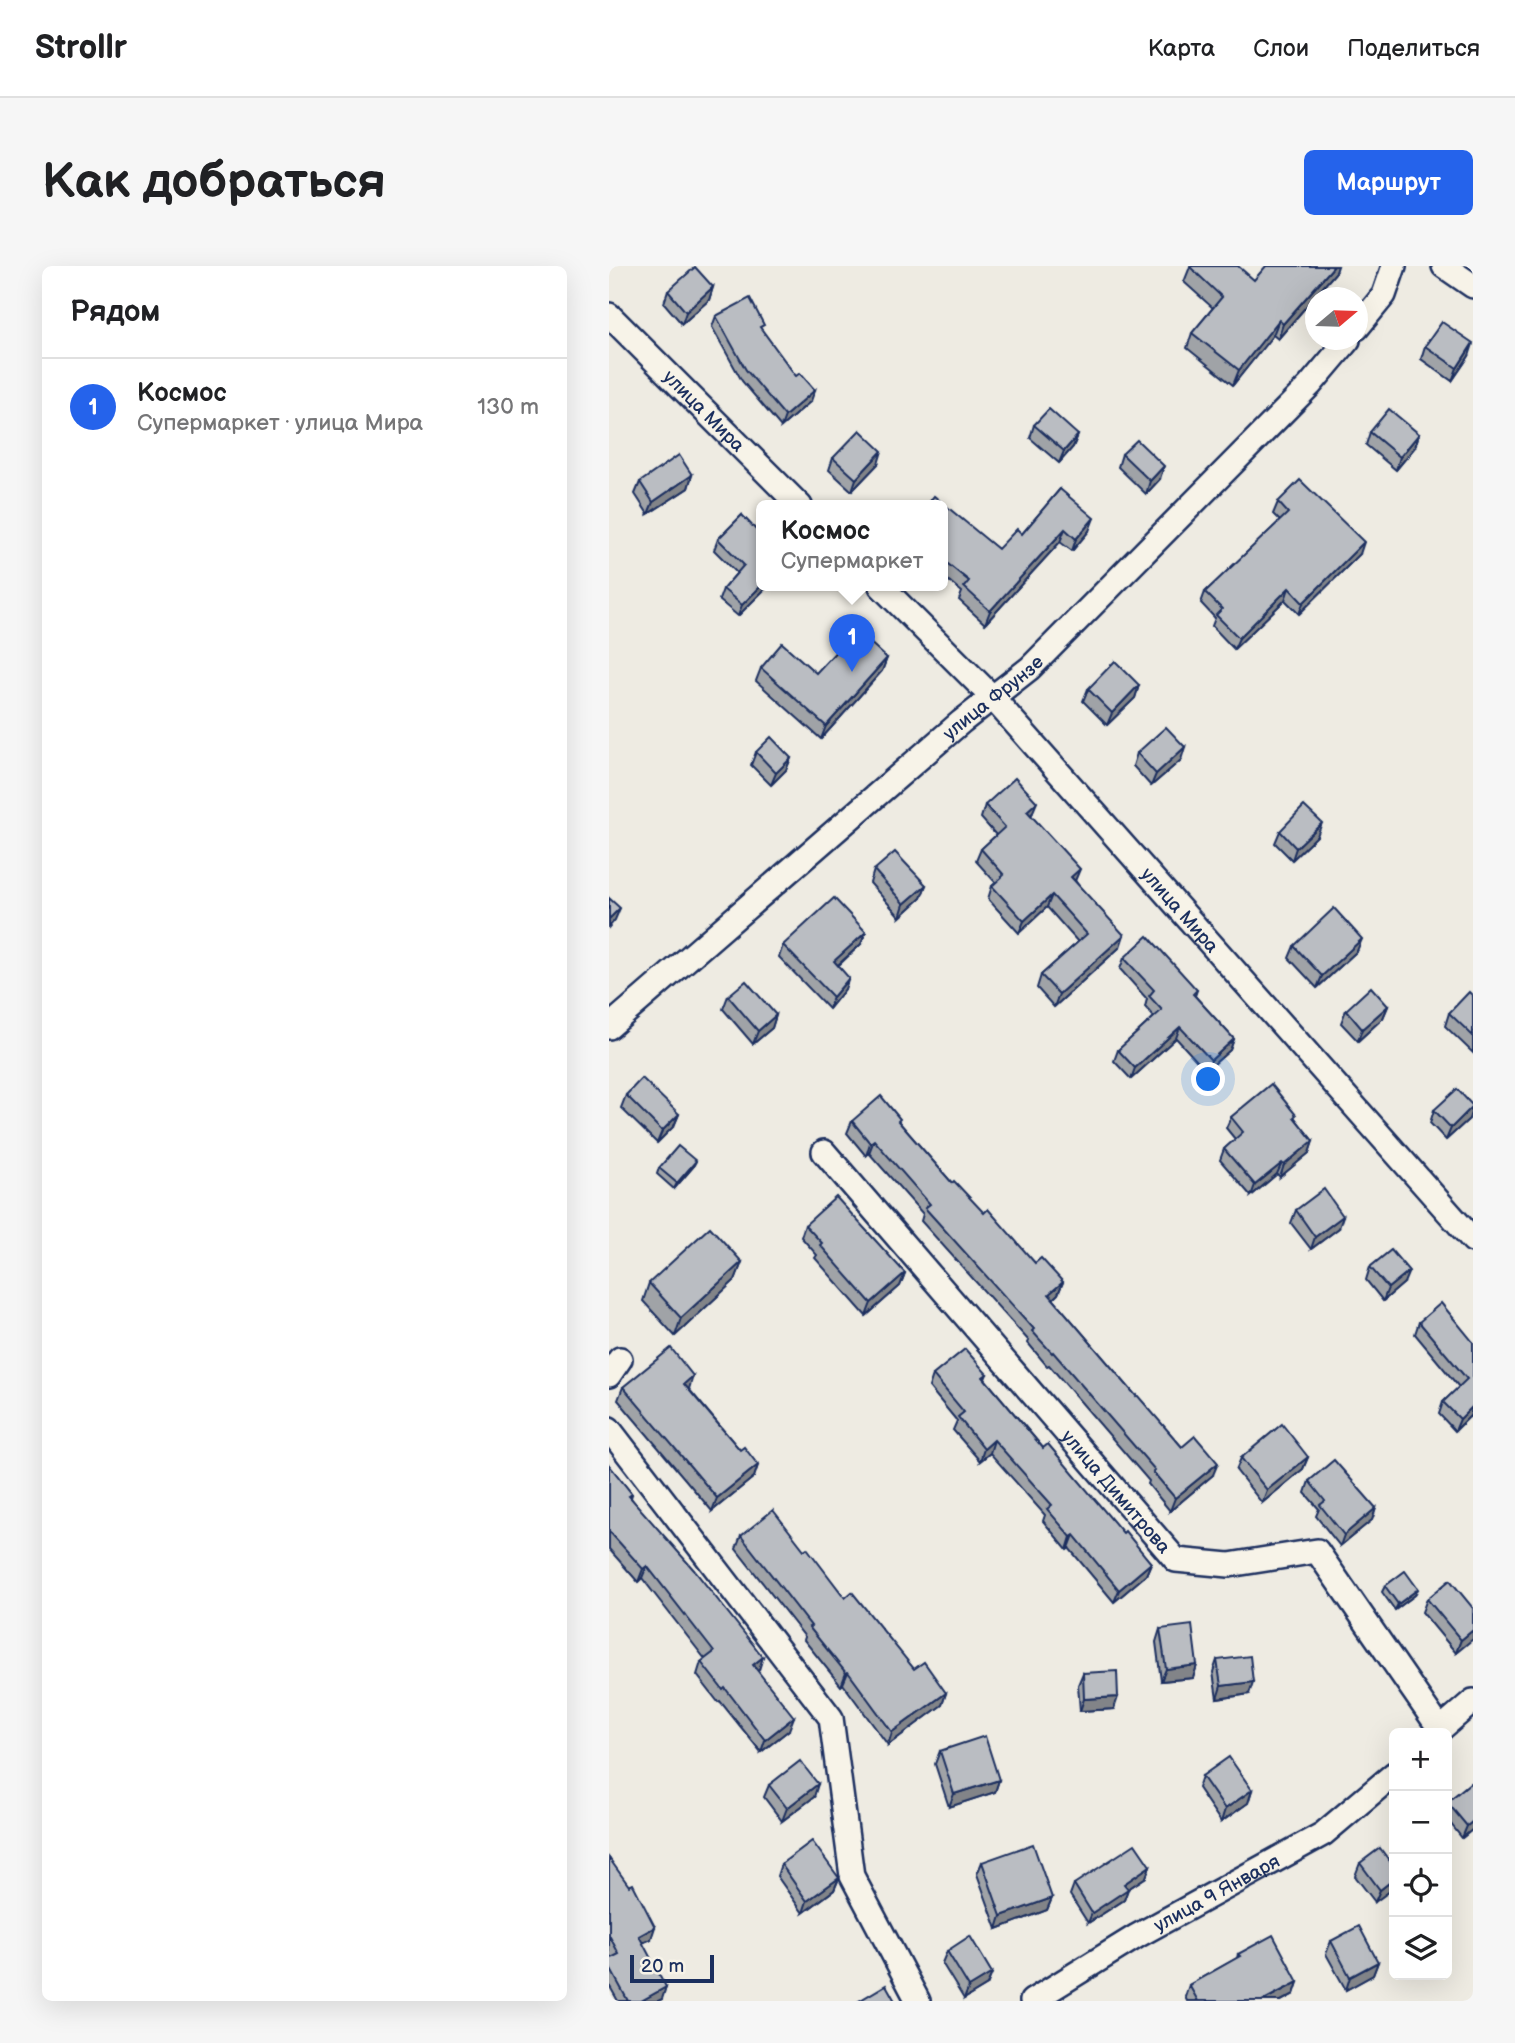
<!DOCTYPE html>
<html lang="ru">
<head>
<meta charset="utf-8">
<style>
  body { margin:0; font-family:"Balsamiq Sans",sans-serif; background:#f6f6f6; color:#202124 }
  .controls { position:absolute; right:21px; bottom:21px; display:grid; overflow:hidden; border-radius:10px; box-shadow:0 7px 28px #0002 }
  .controls button { width:63px; height:63px; display:grid; place-items:center; padding:0; border:0; border-bottom:2px solid #e0e0e0; background:#fff; color:#202124; font:35px sans-serif }
  .compass { position:absolute; left:696px; top:21px; width:63px; height:63px; border-radius:50%; background:#fff; box-shadow:0 7px 28px #0002; rotate:71deg }
  .scale { position:absolute; left:21px; bottom:18px; width:84px; box-sizing:border-box; padding-left:7px; border:4px solid #1b2f5e; border-top:0; font-size:19px; line-height:24px; white-space:nowrap; color:#1b2f5e; -webkit-text-stroke:5px #f7f3e8; paint-order:stroke }
  .you { position:absolute; left:600px; top:814px; width:24px; height:24px; margin:-18px; border:5px solid #fff; border-radius:50%; background:#1a73e8; box-shadow:0 0 0 10px #1a73e833 }
  .badge { display:grid; place-items:center; width:46px; height:46px; border-radius:50%; background:#2563eb; color:#fff; font-size:23px; font-weight:700 }
  .pin { position:absolute; translate:-50% -58px; filter:drop-shadow(0 2px 4px #0008) }
  .pin::after { content:''; position:absolute; top:37px; width:24px; height:21px; background:inherit; clip-path:polygon(0 0,100% 0,50% 100%) }
  .popup { position:absolute; left:147px; top:234px; width:192px; height:91px; box-sizing:border-box; display:grid; place-content:center; border-radius:10px; background:#fff; filter:drop-shadow(0 2px 5px #0005); font-size:23px; white-space:nowrap; color:#757577 }
  .popup b { font-size:26px; color:#202124 }
  .popup::after { content:''; position:absolute; left:50%; top:100%; margin-left:-14px; border:14px solid transparent; border-top-color:#fff }
  .list { margin:0; padding:0; list-style:none }
  h2 { display:flex; justify-content:space-between; align-items:center; height:91px; margin:0; padding:0 28px; font-size:30px }
  h2 small { font-size:23px; font-weight:400; color:#757577 }
  .list li { display:grid; grid-template-columns:46px 1fr auto; gap:21px; align-items:center; box-sizing:border-box; height:98px; padding:0 28px; border-top:2px solid #e0e0e0 }
  .list b { display:block; font-size:26px; white-space:nowrap }
  .list p { margin:0; font-size:23px; white-space:nowrap; color:#757577 }
  .list em { font-size:23px; font-style:normal; color:#757577 }
  .icon { flex:none; width:38px; height:38px; fill:none; stroke:currentColor; stroke-width:2; stroke-linecap:round; stroke-linejoin:round }
  .map { position:relative; flex:none; width:864px; height:1735px; overflow:hidden; border-radius:10px }
  header { display:flex; align-items:center; gap:42px; box-sizing:border-box; height:98px; padding:0 35px; background:#fff; border-bottom:2px solid #e0e0e0 }
  header strong { font-size:33px }
  nav { display:flex; gap:38px; margin-inline-start:auto; font-size:24px }
  .intro { display:flex; align-items:center; justify-content:space-between; box-sizing:border-box; height:168px; padding:0 42px }
  h1 { margin:0; font-size:49px }
  .button { padding:18px 32px; border-radius:10px; background:#2563eb; color:#fff; font-size:24px; font-weight:700 }
  main { display:flex; gap:42px; padding:0 42px }
  aside { flex:1; background:#fff; border-radius:10px; box-shadow:0 7px 28px #0002 }
  .map>svg:first-child { display:block }
  .lines { fill:none; stroke-linecap:round; stroke-linejoin:round }
  .minor-casing { stroke:#1b2f5e; stroke-width:28 }
  .minor { stroke:#f7f3e8; stroke-width:23 }
  .wall { fill:#a0a3a7; stroke:#1b2f5e; stroke-width:2 }
  .shaded-wall { fill:#828488; stroke:#1b2f5e; stroke-width:2 }
  .building { fill:#babdc2; stroke:#1b2f5e; stroke-width:2 }
  .labels { text-anchor:middle; stroke-width:5; stroke-linejoin:round; paint-order:stroke }
  .street-label { font-size:19px; fill:#1b2f5e; stroke:#f7f3e8 }
</style>
</head>
<body>
<header>
<strong>Strollr</strong>
<nav><a>Карта</a><a>Слои</a><a>Поделиться</a></nav>
</header>
<div class="intro"><h1>Как добраться</h1><a class="button">Маршрут</a></div>
<main>
<aside>
<h2>Рядом<small></small></h2>
<ul class="list">
<li><span class="badge">1</span><div><b>Космос</b><p>Супермаркет · улица Мира</p></div><em>130 m</em></li>
</ul>
</aside>
<div class="map">
<svg width="864" height="1735" viewBox="0 0 864 1735">
  <rect width="100%" height="100%" fill="#eeebe2"/>
  <filter id="ink" filterUnits="userSpaceOnUse"><feTurbulence type="fractalNoise" baseFrequency=".0143" numOctaves="2"/><feDisplacementMap in="SourceGraphic" scale="14" xChannelSelector="R" yChannelSelector="G"/><feConvolveMatrix kernelMatrix="1 2 1 2 8 2 1 2 1" color-interpolation-filters="sRGB"/></filter>
  <g filter="url(#ink)">
    <g class="lines">
      <g class="minor-casing">
        <g id="minor">
          <path d="M835,0L864,20"/>
          <path id="s1" d="M0,49L191,240"/>
          <path d="M748,62L775,29L785,0"/>
          <path id="s2" d="M272,320L383,431L864,974"/>
          <path id="s3" d="M0,761L352,456L421,402L701,119L739,74"/>
          <path id="s4" d="M215,886L567,1294L620,1299L708,1285L831,1463"/>
          <path d="M0,1109L11,1093"/>
          <path d="M0,1163L222,1452L243,1610L309,1735"/>
          <path d="M827,1467L864,1435"/>
          <path id="s5" d="M423,1735L528,1670L714,1568L785,1508"/>
        </g>
      </g>
      <use href="#minor" class="minor"/>
    </g>
    <g class="wall">
      <path d="M581,1L645,14L727,6L669,73L664,69L624,119L578,82L583,67L604,42L575,16Z"/>
      <path d="M104,21L100,34L73,58L55,37L59,25Z"/>
      <path d="M107,50L153,65L202,135L172,161L133,115L103,61Z"/>
      <path d="M816,80L860,90L843,115L812,93Z"/>
      <path d="M425,159L469,169L464,181L450,197L421,172Z"/>
      <path d="M761,166L810,168L806,181L787,204L757,179Z"/>
      <path d="M513,188L551,213L537,228L509,201Z"/>
      <path d="M224,192L269,198L243,225L220,204Z"/>
      <path d="M83,209L79,222L39,248L26,228L31,216Z"/>
      <path d="M451,223L480,265L463,285L451,276L376,358L350,334L353,326L334,310V240L389,283L413,268Z"/>
      <path d="M669,236L751,288L690,348L676,334L625,383L603,360L606,352L592,337L596,326L671,255L664,248Z"/>
      <path d="M133,249L152,320H159L129,350L110,334L114,323L128,307L105,284L109,273Z"/>
      <path d="M278,392L273,405L212,473L147,415L152,402L207,407Z"/>
      <path d="M530,419L526,432L498,459L474,435L479,423Z"/>
      <path d="M147,486L182,492L177,504L162,519L142,499Z"/>
      <path d="M528,487L572,494L542,520L524,500Z"/>
      <path d="M376,539L423,548L422,549L511,681L445,741L428,722L432,709L469,676L438,641L410,667L379,633L383,620L387,617L367,595L372,583L387,569L372,552Z"/>
      <path d="M671,565L708,570L683,594L666,577Z"/>
      <path d="M265,604L317,619L312,632L291,651L261,617Z"/>
      <path d="M252,678L229,700L236,723L220,743L170,691L174,679Z"/>
      <path d="M685,680L748,685L708,722L680,692Z"/>
      <path d="M515,692L588,724L586,730L625,773L621,784L597,805L567,772L522,813L505,795L509,784L545,751L536,741L538,733L511,703Z"/>
      <path d="M119,730L167,749L163,762L144,778L114,743Z"/>
      <path d="M864,730V787L836,760L840,747Z"/>
      <path d="M779,740L774,752L749,775L732,757L737,744Z"/>
      <path d="M17,829L70,848L65,860L48,877L12,842Z"/>
      <path d="M825,844L860,853L837,874L821,857Z"/>
      <path d="M622,851L686,852L704,875L700,887L671,911L668,908L642,930L611,894L615,883L626,873L617,862Z"/>
      <path d="M243,855L290,856L343,917L426,997L454,1016L449,1028L444,1033L527,1130L573,1181L604,1209L561,1245L539,1218L540,1215L440,1099L438,1100L419,1077L420,1075L312,955L314,948L260,887L257,890L238,867Z"/>
      <path d="M84,901L65,923L48,908L50,902Z"/>
      <path d="M687,944L730,962L702,983L682,957Z"/>
      <path d="M196,959L296,1007L291,1020L257,1050L206,992L208,989L192,971Z"/>
      <path d="M133,996L126,1014L66,1070L34,1035L40,1017Z"/>
      <path d="M761,1001L795,1017L774,1035L757,1014Z"/>
      <path d="M810,1056L864,1076V1153L861,1150L846,1165L830,1148L834,1136L850,1121L806,1068Z"/>
      <path d="M378,1108L376,1113L434,1182L542,1297L537,1309L505,1336L460,1282L458,1284L434,1255L436,1249L381,1187L371,1195L344,1164L348,1155L320,1121L324,1109Z"/>
      <path d="M14,1121L80,1123L131,1184L149,1199L145,1211L103,1245L9,1134Z"/>
      <path d="M699,1191L694,1203L653,1237L627,1204L632,1192Z"/>
      <path d="M0,1199L23,1228L22,1232L150,1404L148,1405L180,1464L152,1486L111,1435L109,1436L88,1409L92,1396L96,1393L33,1312L29,1316L0,1283Z"/>
      <path d="M700,1215L767,1242L763,1254L731,1280L707,1250L710,1243L696,1227Z"/>
      <path d="M132,1270L195,1284L236,1332L305,1403L337,1427L333,1439L279,1479L234,1418L232,1420L195,1374L196,1371L127,1283Z"/>
      <path d="M776,1320L806,1329L786,1344L773,1326Z"/>
      <path d="M818,1333L864,1342L847,1387L813,1346Z"/>
      <path d="M551,1363L588,1399L584,1412L552,1415L547,1376Z"/>
      <path d="M608,1394L640,1428L608,1433L604,1406Z"/>
      <path d="M474,1407L505,1443L471,1445L469,1419Z"/>
      <path d="M331,1485L390,1514L386,1526L340,1541L326,1498Z"/>
      <path d="M593,1510L643,1524L639,1537L612,1556L589,1522Z"/>
      <path d="M160,1519L205,1531L173,1555L155,1531Z"/>
      <path d="M838,1536L864,1563L853,1572L838,1553Z"/>
      <path d="M0,1592L42,1673L33,1677L53,1733L49,1735H9L0,1719V1693L2,1692L0,1689Z"/>
      <path d="M373,1596L443,1632L438,1644L388,1663L368,1608Z"/>
      <path d="M751,1597L785,1601L766,1636L746,1610Z"/>
      <path d="M172,1598L230,1612L225,1624L194,1647L168,1610Z"/>
      <path d="M541,1600L537,1611L519,1623L515,1634L479,1657L461,1629L465,1618Z"/>
      <path d="M722,1675L769,1696L764,1709L737,1724L717,1688Z"/>
      <path d="M338,1685L383,1707L378,1719L355,1733L333,1697Z"/>
      <path d="M629,1688L689,1716L685,1728L672,1735H578L576,1731L580,1719L628,1692Z"/>
    </g>
    <g class="shaded-wall">
      <path d="M725,0H729L727,6L669,73L674,58Z"/>
      <path d="M104,21L100,34L73,58L77,46Z"/>
      <path d="M670,54L664,69L624,119L630,104Z"/>
      <path d="M864,78L860,90L843,115L848,102Z"/>
      <path d="M206,124L202,135L172,161L176,150Z"/>
      <path d="M810,168L806,181L787,204L791,191Z"/>
      <path d="M469,169L464,181L450,197L455,185Z"/>
      <path d="M273,185L269,198L243,225L247,213Z"/>
      <path d="M555,200L551,213L537,228L541,215Z"/>
      <path d="M83,209L79,222L39,248L44,236Z"/>
      <path d="M485,252L480,265L463,285L467,273Z"/>
      <path d="M456,263L451,276L376,358L381,345Z"/>
      <path d="M755,276L751,288L690,348L694,337Z"/>
      <path d="M152,320H159L129,350L133,339Z"/>
      <path d="M680,322L676,334L625,383L630,372Z"/>
      <path d="M278,392L273,405L212,473L217,460Z"/>
      <path d="M530,419L526,432L498,459L503,447Z"/>
      <path d="M576,481L572,494L542,520L547,508Z"/>
      <path d="M182,492L177,504L162,519L167,507Z"/>
      <path d="M428,536L423,548L413,557L418,545Z"/>
      <path d="M713,557L708,570L683,594L687,582Z"/>
      <path d="M471,603L466,615L462,611Z"/>
      <path d="M317,619L312,632L291,651L295,638Z"/>
      <path d="M443,629L438,641L410,667L415,655Z"/>
      <path d="M11,642L6,654L0,661V653Z"/>
      <path d="M257,666L252,678L220,707L225,695Z"/>
      <path d="M515,669L511,681L445,741L450,728Z"/>
      <path d="M753,673L748,685L708,722L713,710Z"/>
      <path d="M240,712L236,723L220,743L224,731Z"/>
      <path d="M779,740L774,752L749,775L753,763Z"/>
      <path d="M167,749L163,762L144,778L149,765Z"/>
      <path d="M571,761L567,772L522,813L526,802Z"/>
      <path d="M625,773L621,784L597,805L602,794Z"/>
      <path d="M864,840L860,853L837,874L842,862Z"/>
      <path d="M70,848L65,860L48,877L53,865Z"/>
      <path d="M265,874L260,887L257,890L261,877Z"/>
      <path d="M704,875L700,887L671,911L675,899Z"/>
      <path d="M87,895L84,901L65,923L68,917Z"/>
      <path d="M673,897L668,908L642,930L646,919Z"/>
      <path d="M734,950L730,962L702,983L706,971Z"/>
      <path d="M133,996L126,1014L66,1070L72,1052Z"/>
      <path d="M800,1005L795,1017L774,1035L779,1022Z"/>
      <path d="M296,1007L291,1020L257,1050L262,1037Z"/>
      <path d="M454,1016L449,1028L435,1041L440,1028Z"/>
      <path d="M84,1110L80,1123L70,1131L75,1118Z"/>
      <path d="M864,1140L861,1150L846,1165L851,1153Z"/>
      <path d="M385,1174L381,1187L371,1195L375,1183Z"/>
      <path d="M699,1191L694,1203L653,1237L658,1224Z"/>
      <path d="M609,1197L604,1209L561,1245L566,1232Z"/>
      <path d="M149,1199L145,1211L103,1245L108,1232Z"/>
      <path d="M767,1242L763,1254L731,1280L735,1269Z"/>
      <path d="M465,1269L460,1282L458,1284L462,1271Z"/>
      <path d="M542,1297L537,1309L505,1336L510,1324Z"/>
      <path d="M38,1300L33,1312L29,1316L34,1303Z"/>
      <path d="M809,1323L806,1329L786,1344L789,1338Z"/>
      <path d="M864,1364V1373L847,1387L852,1374Z"/>
      <path d="M154,1391L150,1404L139,1412L144,1399Z"/>
      <path d="M588,1399L584,1412L552,1415L557,1403Z"/>
      <path d="M239,1406L234,1418L232,1420L237,1407Z"/>
      <path d="M644,1416L640,1428L608,1433L612,1420Z"/>
      <path d="M337,1427L333,1439L279,1479L283,1466Z"/>
      <path d="M509,1431L505,1443L471,1445L475,1433Z"/>
      <path d="M185,1451L180,1464L152,1486L156,1474Z"/>
      <path d="M390,1514L386,1526L340,1541L345,1528Z"/>
      <path d="M209,1518L205,1531L173,1555L178,1542Z"/>
      <path d="M643,1524L639,1537L612,1556L616,1543Z"/>
      <path d="M864,1555V1563L853,1572L858,1560Z"/>
      <path d="M541,1600L537,1611L519,1623L515,1634L479,1657L483,1647L515,1618Z"/>
      <path d="M230,1612L225,1624L194,1647L198,1635Z"/>
      <path d="M785,1613V1622L766,1636L771,1624Z"/>
      <path d="M443,1632L438,1644L388,1663L392,1650Z"/>
      <path d="M46,1661L42,1673L25,1681L30,1670Z"/>
      <path d="M769,1696L764,1709L737,1724L741,1711Z"/>
      <path d="M383,1707L378,1719L355,1733L360,1721Z"/>
      <path d="M689,1716L685,1728L672,1735H653Z"/>
      <path d="M57,1721L53,1733L49,1735H32Z"/>
    </g>
    <g class="building">
      <path d="M582,0H629L645,14L657,0H725L674,58L670,54L630,104L583,67L613,31L581,1Z"/>
      <path d="M86,1L104,21L77,46L59,25Z"/>
      <path d="M141,32L155,59L151,61L187,110L191,107L206,124L176,150L137,104L107,50Z"/>
      <path d="M833,56L864,77L848,102L816,80Z"/>
      <path d="M440,143L469,169L455,185L425,159Z"/>
      <path d="M780,143L810,168L791,191L761,166Z"/>
      <path d="M251,164L273,185L247,213L224,192Z"/>
      <path d="M528,174L555,200L541,215L513,188Z"/>
      <path d="M70,189L83,209L44,236L31,216Z"/>
      <path d="M691,214L755,276L694,337L680,322L630,372L607,349L613,343L596,326L679,247L669,236Z"/>
      <path d="M451,223L485,252L467,273L456,263L381,345L355,321L360,315L334,294V240H317L325,230L389,283L408,263L413,268Z"/>
      <path d="M133,249L152,269V320L133,339L114,323L135,299L109,273Z"/>
      <path d="M247,364L278,392L217,460L152,402L173,377L207,407Z"/>
      <path d="M506,395L530,419L503,447L479,423Z"/>
      <path d="M557,461L576,481L547,508L528,487Z"/>
      <path d="M162,471L182,492L167,507L147,486Z"/>
      <path d="M406,512L428,536L418,545L471,603L462,611L515,669L450,728L432,709L478,668L443,629L415,655L383,620L395,609L372,583L396,561L376,539Z"/>
      <path d="M695,540L713,557L687,582L671,565Z"/>
      <path d="M286,586L317,619L295,638L265,604Z"/>
      <path d="M0,632L11,642L0,653Z"/>
      <path d="M225,632L257,666L225,695L240,712L224,731L174,679Z"/>
      <path d="M725,642L753,673L713,710L685,680Z"/>
      <path d="M539,670L588,724L584,728L625,773L602,794L571,761L526,802L509,784L553,744L540,730L545,724L515,692Z"/>
      <path d="M137,715L167,749L149,765L119,730Z"/>
      <path d="M762,721L779,740L753,763L737,744Z"/>
      <path d="M860,726L864,730V770L840,747Z"/>
      <path d="M33,812L70,848L53,865L17,829Z"/>
      <path d="M662,818L687,849L685,851L704,875L675,899L673,897L646,919L615,883L634,866L622,851Z"/>
      <path d="M848,823L864,840L842,862L825,844Z"/>
      <path d="M272,830L291,853L289,855L343,917L345,915L375,947L379,943L426,997L432,992L454,1016L440,1028L527,1130L528,1129L573,1181L586,1170L609,1197L566,1232L544,1206L546,1204L444,1086L443,1087L423,1065L425,1063L316,942L321,938L265,874L261,877L243,855Z"/>
      <path d="M69,880L87,895L68,917L50,902Z"/>
      <path d="M715,923L734,950L706,971L687,944Z"/>
      <path d="M227,931L296,1007L262,1037L211,979L213,977L196,959Z"/>
      <path d="M101,961L133,996L72,1052L40,1017Z"/>
      <path d="M782,984L800,1005L779,1022L761,1001Z"/>
      <path d="M832,1037L864,1076V1140L851,1153L834,1136L858,1113L810,1056Z"/>
      <path d="M62,1082L84,1110L75,1118L131,1184L135,1181L149,1199L108,1232L14,1121Z"/>
      <path d="M356,1083L378,1108L374,1111L434,1182L439,1178L514,1267L516,1265L542,1297L510,1324L465,1269L462,1271L438,1243L443,1239L385,1174L375,1183L349,1151L355,1146L324,1109Z"/>
      <path d="M673,1158L699,1191L658,1224L632,1192Z"/>
      <path d="M725,1194L767,1242L735,1269L711,1239L716,1235L700,1215Z"/>
      <path d="M0,1199L23,1228L20,1230L85,1304L154,1391L144,1399L185,1451L156,1474L116,1422L114,1424L92,1396L105,1386L38,1300L34,1303L0,1265Z"/>
      <path d="M164,1244L195,1284L198,1282L236,1332L243,1326L305,1403L315,1396L337,1427L283,1466L239,1406L237,1407L200,1361L202,1360L132,1270Z"/>
      <path d="M796,1305L809,1323L789,1338L776,1320Z"/>
      <path d="M841,1314L864,1342V1364L852,1374L818,1333Z"/>
      <path d="M583,1359L588,1399L557,1403L551,1363Z"/>
      <path d="M641,1390L644,1416L612,1420L608,1394Z"/>
      <path d="M508,1405L509,1431L475,1433L474,1407Z"/>
      <path d="M376,1470L390,1514L345,1528L331,1485Z"/>
      <path d="M620,1491L643,1524L616,1543L593,1510Z"/>
      <path d="M191,1495L209,1518L178,1542L160,1519Z"/>
      <path d="M861,1517L864,1521V1555L858,1560L838,1536Z"/>
      <path d="M203,1575L230,1612L198,1635L172,1598Z"/>
      <path d="M424,1578L443,1632L392,1650L373,1596Z"/>
      <path d="M526,1578L541,1600L515,1618L519,1623L483,1647L465,1618Z"/>
      <path d="M771,1582L785,1601V1613L771,1624L751,1597Z"/>
      <path d="M0,1592L20,1620L24,1618L46,1661L30,1670L57,1721L32,1735H19L0,1700V1693L10,1688L0,1669Z"/>
      <path d="M750,1660L769,1696L741,1711L722,1675Z"/>
      <path d="M664,1669L689,1716L653,1735H589L580,1719L631,1690L629,1688Z"/>
      <path d="M361,1670L383,1707L360,1721L338,1685Z"/>
      <path d="M277,1719L286,1735H250Z"/>
    </g>
  </g>
  <g class="labels">
    <g class="street-label">
      <text dy="7" stroke="none"><textPath href="#s1" startOffset="135">улица Мира</textPath></text>
      <text dy="7" stroke="none"><textPath href="#s3" startOffset="506">улица Фрунзе</textPath></text>
      <text dy="7" stroke="none"><textPath href="#s2" startOffset="441">улица Мира</textPath></text>
      <text dy="7" stroke="none"><textPath href="#s4" startOffset="448">улица Димитрова</textPath></text>
      <text dy="7" stroke="none"><textPath href="#s5" startOffset="214">улица 9 Января</textPath></text>
    </g>
  </g>
</svg>
<div class="controls">
<button>+</button>
<button>−</button>
<button><svg class="icon" aria-label="locate" viewBox="0 0 24 24"><circle cx="12" cy="12" r="6"/><path d="M12 2v4M12 18v4M2 12h4M18 12h4"/></svg></button>
<button><svg class="icon" aria-label="layers" viewBox="0 0 24 24"><path d="M12 4l9 5-9 5-9-5zM3 14l9 5 9-5"/></svg></button>
</div>
<svg class="compass" viewBox="-18 -18 36 36"><path d="M0-13l5 13h-10z" fill="#e53935"/><path d="M0 13l5-13h-10z" fill="#757577"/></svg>
<div class="scale">20 m</div>
<div class="you"></div>
<div class="pin badge" style="left:243px;top:406px">1</div>
<div class="popup"><b>Космос</b>Супермаркет</div>
</div>
</main>
</body>
</html>
